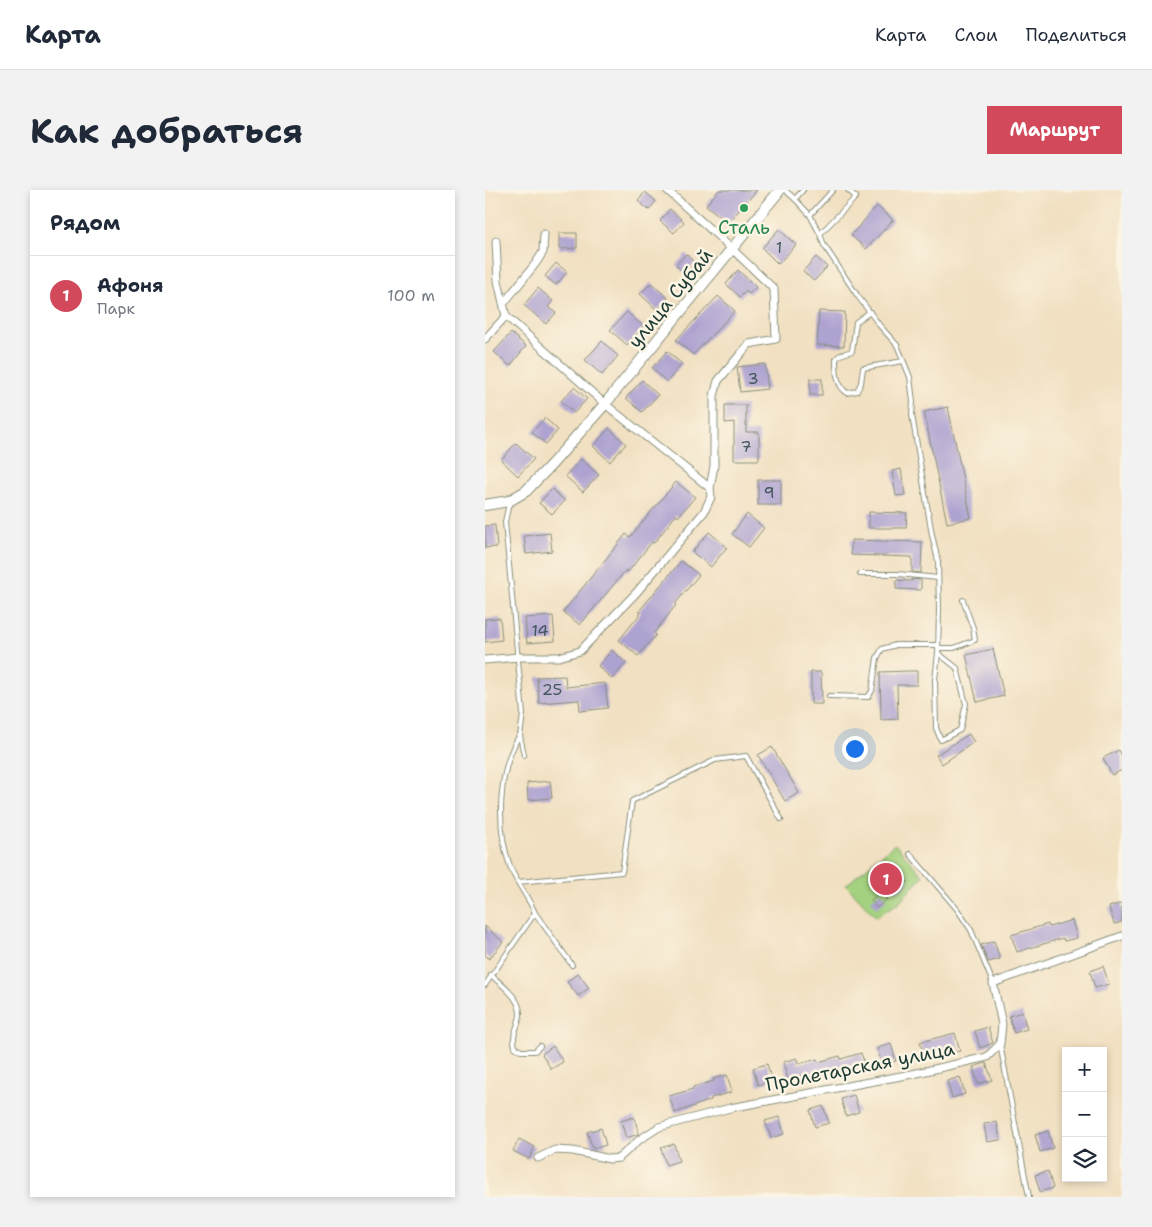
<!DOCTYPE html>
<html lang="ru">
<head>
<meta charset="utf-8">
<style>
  body { margin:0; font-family:"Shantell Sans",sans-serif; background:#f2f2f3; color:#1f2937 }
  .controls { position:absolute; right:15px; bottom:15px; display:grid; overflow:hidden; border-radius:0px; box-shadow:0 2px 8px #0003 }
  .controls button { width:45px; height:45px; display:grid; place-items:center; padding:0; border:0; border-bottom:1px solid #e0e1e3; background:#fff; color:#1f2937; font:25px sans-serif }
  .you { position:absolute; left:369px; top:558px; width:18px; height:18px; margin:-12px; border:4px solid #fff; border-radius:50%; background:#1a73e8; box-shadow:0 0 0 8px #1a73e833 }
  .badge { display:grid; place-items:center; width:32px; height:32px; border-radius:50%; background:#d1495b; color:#fff; font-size:16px; font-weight:700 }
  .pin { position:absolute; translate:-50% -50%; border:2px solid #fff; box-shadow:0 1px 5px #0006 }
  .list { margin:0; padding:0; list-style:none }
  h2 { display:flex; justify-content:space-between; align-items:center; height:65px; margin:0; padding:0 20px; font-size:21px }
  h2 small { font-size:16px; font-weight:400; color:#747a83 }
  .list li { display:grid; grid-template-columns:32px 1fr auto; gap:15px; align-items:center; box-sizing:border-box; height:80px; padding:0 20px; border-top:1px solid #e0e1e3 }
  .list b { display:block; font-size:19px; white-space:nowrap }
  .list p { margin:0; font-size:16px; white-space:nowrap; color:#747a83 }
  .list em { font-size:16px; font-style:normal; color:#747a83 }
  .icon { flex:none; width:28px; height:28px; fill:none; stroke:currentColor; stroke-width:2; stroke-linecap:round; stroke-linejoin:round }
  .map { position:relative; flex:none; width:637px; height:1007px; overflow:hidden; border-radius:0px }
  header { display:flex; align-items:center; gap:30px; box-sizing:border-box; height:70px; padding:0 25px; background:#fff; border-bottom:1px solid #e0e1e3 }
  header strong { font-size:24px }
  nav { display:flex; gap:28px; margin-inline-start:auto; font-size:18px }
  .intro { display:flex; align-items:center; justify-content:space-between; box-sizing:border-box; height:120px; padding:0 30px }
  h1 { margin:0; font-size:35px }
  .button { padding:12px 22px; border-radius:0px; background:#d1495b; color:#fff; font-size:18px; font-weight:700 }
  main { display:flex; gap:30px; padding:0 30px }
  aside { flex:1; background:#fff; border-radius:0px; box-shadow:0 2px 8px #0003 }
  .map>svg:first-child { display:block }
  .green { fill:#a4d17f; stroke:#62875a }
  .building { fill:#ada2d0 }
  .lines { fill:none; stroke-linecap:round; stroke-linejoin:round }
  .lane-casing { stroke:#888e7a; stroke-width:6 }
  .street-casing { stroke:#888e7a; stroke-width:9 }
  .secondary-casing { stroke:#888e7a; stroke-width:12 }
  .lane { stroke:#fff; stroke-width:4 }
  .street { stroke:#fff; stroke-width:7 }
  .secondary { stroke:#fff; stroke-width:10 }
  .leisure-dot { fill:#2e9e5b; stroke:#fcf5e5; stroke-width:2 }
  .labels { text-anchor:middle; stroke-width:5; stroke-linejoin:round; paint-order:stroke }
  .number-label { font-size:16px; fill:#42565b }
  .leisure-label { font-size:19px; fill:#27864d; stroke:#fcf5e5 }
  .street-label { font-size:19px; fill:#1f3d34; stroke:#fcf5e5 }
</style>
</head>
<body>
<header>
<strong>Карта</strong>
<nav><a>Карта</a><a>Слои</a><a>Поделиться</a></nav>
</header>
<div class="intro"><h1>Как добраться</h1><a class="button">Маршрут</a></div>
<main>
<aside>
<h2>Рядом<small></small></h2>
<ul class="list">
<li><span class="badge">1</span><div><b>Афоня</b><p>Парк</p></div><em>100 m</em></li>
</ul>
</aside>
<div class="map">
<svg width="637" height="1007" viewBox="0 0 637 1007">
  <rect width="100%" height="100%" fill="#fcf5e5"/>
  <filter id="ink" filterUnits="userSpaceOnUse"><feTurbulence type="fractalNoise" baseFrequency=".02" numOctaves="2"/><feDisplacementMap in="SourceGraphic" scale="10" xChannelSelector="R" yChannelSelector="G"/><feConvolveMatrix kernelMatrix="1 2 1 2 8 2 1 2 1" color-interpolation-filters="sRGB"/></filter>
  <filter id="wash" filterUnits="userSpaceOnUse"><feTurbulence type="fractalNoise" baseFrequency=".0096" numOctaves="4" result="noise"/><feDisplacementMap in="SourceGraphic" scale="20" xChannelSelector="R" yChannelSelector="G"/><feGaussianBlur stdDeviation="1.12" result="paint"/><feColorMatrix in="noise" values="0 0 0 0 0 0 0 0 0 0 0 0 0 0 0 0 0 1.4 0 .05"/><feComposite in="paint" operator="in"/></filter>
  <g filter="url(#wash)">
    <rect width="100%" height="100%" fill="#f1e0c1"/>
    <path class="green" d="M410,654L438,686L413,713L391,727L361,695Z"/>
    <g id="blocks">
      <g class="building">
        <path d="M234,0H272L243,33L221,15Z"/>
        <path d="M160,2L171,11L164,20L153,11Z"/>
        <path d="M392,16L408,30L381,59L366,45Z"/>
        <path d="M185,19L199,32L189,43L175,31Z"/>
        <path d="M294,39L311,55L293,74L277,58Z"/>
        <path d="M74,43H92V58L74,59Z"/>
        <path d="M201,64L210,73L200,84L191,75Z"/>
        <path d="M331,67L342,77L329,91L318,81Z"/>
        <path d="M71,73L82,82L71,95L60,86Z"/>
        <path d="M253,80L271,97L264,104L261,101L255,107L241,94Z"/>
        <path d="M166,93L183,108L172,120L155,104Z"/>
        <path d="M53,98L68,111L63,117L71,123L61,134L39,115Z"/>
        <path d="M233,106L250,121L208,165L191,150Z"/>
        <path d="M334,121L360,122L359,156L332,155Z"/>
        <path d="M142,122L159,137L142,155L125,140Z"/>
        <path d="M26,143L41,156L25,176L9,162Z"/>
        <path d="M117,151L133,166L117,185L100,170Z"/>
        <path d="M182,161L197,174L182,192L167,178Z"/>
        <path d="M280,174L283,199L255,202L252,177Z"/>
        <rect x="325" y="189" width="12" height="16"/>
        <path d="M157,190L173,205L157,222L141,208Z"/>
        <path d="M89,197L102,209L89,223L76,211Z"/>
        <path d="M240,215H261V242H274V270H249V232L240,233Z"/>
        <path d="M463,217L486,328L462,333L439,222Z"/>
        <path d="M60,228L73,240L61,254L47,242Z"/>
        <path d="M124,238L141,254L125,272L108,256Z"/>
        <path d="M31,253L49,269L33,286L16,270Z"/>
        <path d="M96,269L114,285L98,302L80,286Z"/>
        <path d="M416,279L420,305L411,306L407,281Z"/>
        <rect x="273" y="290" width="23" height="25"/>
        <path d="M191,292L210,307L193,327L191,325L169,353L167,352L143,382L141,380L95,435L78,422L141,344L145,347Z"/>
        <path d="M67,299L80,311L67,324L54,313Z"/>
        <path d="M384,322L422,323L421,338H384Z"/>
        <path d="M262,324L279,338L264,357L247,344Z"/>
        <path d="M10,335L12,357L0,358V336Z"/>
        <path d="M224,342L242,357L226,377L207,362Z"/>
        <path d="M65,343L67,361L41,364L39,346Z"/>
        <path d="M366,350L437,352L436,383L427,382V367L366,365Z"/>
        <path d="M196,371L214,385L190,414L191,415L169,443L171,445L153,466L134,450L156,423L154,421Z"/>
        <path d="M427,389L436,390V400L411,399V390L427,391Z"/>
        <path d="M68,426L70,451L42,453L40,428Z"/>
        <path d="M15,428L17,450L0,452V429Z"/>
        <path d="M508,459L519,506L492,512L481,465Z"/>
        <path d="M127,460L141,473L127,489L113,476Z"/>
        <path d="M424,481H432V495H412L413,529L396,530L395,482Z"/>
        <path d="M326,482H336L337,514H326Z"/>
        <path d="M80,486L81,497L120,493L123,518L95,521L94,510L54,513L52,487Z"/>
        <path d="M484,544L489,552L457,574L451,565Z"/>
        <path d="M287,557L314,603L300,611L273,565Z"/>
        <path d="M634,560L637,566V580L627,585L618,568Z"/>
        <path d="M65,591L67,608L43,610L42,593Z"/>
        <path d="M417,685L423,692L412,701L406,693Z"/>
        <path d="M396,702L402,709L392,718L386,710Z"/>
        <path d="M637,713V732L629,734L624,717Z"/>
        <path d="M587,730L592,748L579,751L578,748L532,762L526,745L563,734L564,737Z"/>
        <path d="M0,736L18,752L4,769L0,765Z"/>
        <path d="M509,751L515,769L503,772L496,755Z"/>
        <path d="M618,776L624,794L610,798L605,781Z"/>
        <path d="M93,783L104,798L93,806L82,792Z"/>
        <path d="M537,822L542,839L529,843L524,826Z"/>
        <path d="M503,837L508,853L495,858L490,841Z"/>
        <path d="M470,843L475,861L440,869L435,852Z"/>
        <path d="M406,854L411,871L397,875L392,858Z"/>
        <path d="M68,856L78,872L66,879L57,864Z"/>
        <path d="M376,863L382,880L368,884L367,881L347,887L346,883L324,890L322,884L303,890L298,872L312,868L313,874L332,869L333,872L355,866L356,869Z"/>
        <path d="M501,873L507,890L493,894L488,877Z"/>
        <path d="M282,874L287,891L273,895L268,878Z"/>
        <path d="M242,885L247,902L226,908V910L190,923L184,906L208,899V897L229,891L228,889Z"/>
        <path d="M475,887L480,904L467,908L462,891Z"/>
        <path d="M369,905L374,922L361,926L356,909Z"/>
        <path d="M338,916L344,933L330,937L325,920Z"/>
        <path d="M149,927L154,944L141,948L136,931Z"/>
        <path d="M294,927L299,944L286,948L280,931Z"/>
        <path d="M512,932L515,950L502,952L499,934Z"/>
        <path d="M116,938L121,955L108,959L102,942Z"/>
        <path d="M563,941L568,958L555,962L550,945Z"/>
        <path d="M34,949L50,957L44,969L28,961Z"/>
        <path d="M189,954L194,971L181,975L176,958Z"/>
        <path d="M563,981L568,998L555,1002L550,985Z"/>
      </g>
    </g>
  </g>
  <g filter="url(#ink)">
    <use href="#blocks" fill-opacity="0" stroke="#888e7a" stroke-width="1"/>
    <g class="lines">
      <g class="lane-casing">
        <g id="lane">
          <path d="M300,0L310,9"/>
          <path d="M318,0L310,9L325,25L335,44L371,7L363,0"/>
          <path d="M325,25L348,0"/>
          <path d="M335,44L339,55L372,105L395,136L412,155L425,187L428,212L427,225L447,345L453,371L454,420L453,463L450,490L451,538L456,550L475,540L481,514L472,478L453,463"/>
          <path d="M385,122L371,132L367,161L355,165L351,169C351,181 351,195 362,203L372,201L376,193L378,178L418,171"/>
          <path d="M24,313L20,332L38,524L35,546L39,565"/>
          <path d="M375,384H413L453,388"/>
          <path d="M453,458H469L490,450L488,438L478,410"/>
          <path d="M344,506L383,507L387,501L392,468L397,459L411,455H453"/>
          <path d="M34,546C13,581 11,638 25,676C31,693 43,706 50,723"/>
          <path d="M425,664L472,719L486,740L508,793"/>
          <path d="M33,692L137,682L147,611L230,570L261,566L296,629"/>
          <path d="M6,785C18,796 40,811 34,830C31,841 27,846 30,857L36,861H50L55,856"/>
          <path d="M0,795L50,723L87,775"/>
          <path d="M515,854L544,1007"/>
        </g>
      </g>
      <g class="street-casing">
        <g id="street">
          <path d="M11,51L13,91L21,126L120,214L225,298L229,276V206L233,191L264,154L291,149L289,99L247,59L182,0"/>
          <path d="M19,113L51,73L58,62L59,44"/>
          <path d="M0,149L21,126"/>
          <path d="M0,470L33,467H74L95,461L151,403L219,322L226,307L225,298"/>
          <path d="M53,968L70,960L88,961L125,969L134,968L154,950L174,937L245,918L432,883L502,867L515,854L517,834L508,793L637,746"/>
        </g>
      </g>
      <g class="secondary-casing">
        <path id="secondary" d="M0,315L24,311L41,301L66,275L120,214L295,0"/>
      </g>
      <use href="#lane" class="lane"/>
      <use href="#street" class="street"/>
      <use href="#secondary" class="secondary"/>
    </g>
  </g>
  <circle class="leisure-dot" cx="259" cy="18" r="5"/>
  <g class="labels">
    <g class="number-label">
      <text x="294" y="63">1</text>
      <text x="268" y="194">3</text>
      <text x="261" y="262">7</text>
      <text x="284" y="308">9</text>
      <text x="55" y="446">14</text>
      <text x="67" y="505">25</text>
    </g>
    <g class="leisure-label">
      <text x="259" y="44">Сталь</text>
    </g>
    <g class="street-label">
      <text transform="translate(185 108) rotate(-51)" y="7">улица Субай</text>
      <text transform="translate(375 876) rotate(-11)" y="7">Пролетарская улица</text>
    </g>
  </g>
</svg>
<div class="controls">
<button>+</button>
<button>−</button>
<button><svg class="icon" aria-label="layers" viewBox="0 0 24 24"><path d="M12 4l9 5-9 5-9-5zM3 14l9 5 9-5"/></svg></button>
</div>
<div class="you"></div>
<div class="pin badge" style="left:401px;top:689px">1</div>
</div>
</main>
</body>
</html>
